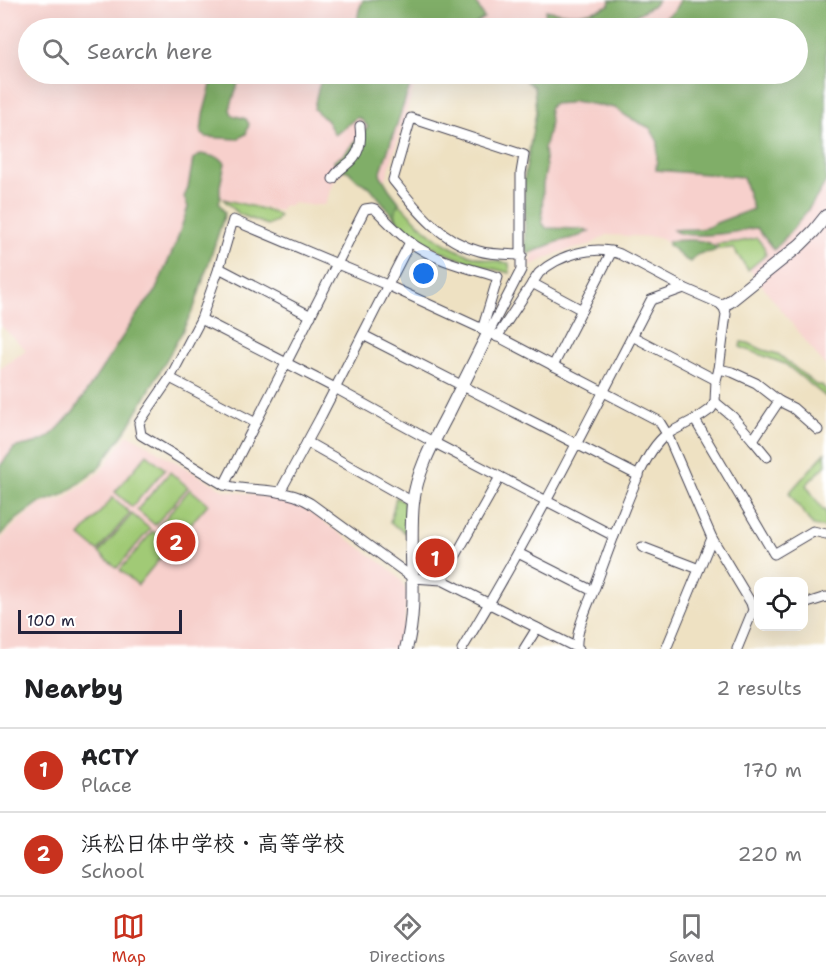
<!DOCTYPE html>
<html lang="en">
<head>
<meta charset="utf-8">
<style>
  body { margin:0; font-family:"Shantell Sans","Klee One",sans-serif; background:#f6f6f6; color:#202124 }
  .controls { position:absolute; right:18px; bottom:18px; display:grid; overflow:hidden; border-radius:12px; box-shadow:0 6px 24px #0002 }
  .controls button { width:54px; height:54px; display:grid; place-items:center; padding:0; border:0; border-bottom:2px solid #e0e0e0; background:#fff; color:#202124; font:30px sans-serif }
  .scale { position:absolute; left:18px; bottom:15px; width:164px; box-sizing:border-box; padding-left:6px; border:3px solid #22223b; border-top:0; font-size:16px; line-height:21px; white-space:nowrap; color:#22223b; -webkit-text-stroke:4px #fff; paint-order:stroke }
  .you { position:absolute; left:424px; top:274px; width:21px; height:21px; margin:-15px; border:4px solid #fff; border-radius:50%; background:#1a73e8; box-shadow:0 0 0 9px #1a73e833 }
  .badge { display:grid; place-items:center; width:39px; height:39px; border-radius:50%; background:#c8321e; color:#fff; font-size:20px; font-weight:700 }
  .pin { position:absolute; translate:-50% -50%; border:3px solid #fff; box-shadow:0 2px 6px #0006 }
  .list { margin:0; padding:0; list-style:none }
  h2 { display:flex; justify-content:space-between; align-items:center; height:78px; margin:0; padding:0 24px; font-size:26px }
  h2 small { font-size:20px; font-weight:400; color:#757577 }
  .list li { display:grid; grid-template-columns:39px 1fr auto; gap:18px; align-items:center; box-sizing:border-box; height:84px; padding:0 24px; border-top:2px solid #e0e0e0 }
  .list b { display:block; font-size:22px; white-space:nowrap }
  .list p { margin:0; font-size:20px; white-space:nowrap; color:#757577 }
  .list em { font-size:20px; font-style:normal; color:#757577 }
  .icon { flex:none; width:33px; height:33px; fill:none; stroke:currentColor; stroke-width:2; stroke-linecap:round; stroke-linejoin:round }
  .map { position:relative; flex:none; width:826px; height:649px; overflow:hidden }
  .search { position:absolute; background:#fff; box-shadow:0 6px 24px #0002; left:18px; right:18px; top:18px; height:66px; display:flex; align-items:center; gap:15px; box-sizing:border-box; padding:0 21px; border-radius:33px; color:#757577; font-size:22px }
  .sheet { height:246px; background:#fff }
  nav { display:flex; justify-content:space-around; align-items:center; box-sizing:border-box; height:84px; border-top:2px solid #e0e0e0; background:#fff; font-size:16px; color:#757577 }
  nav a { display:grid; justify-items:center; gap:3px }
  nav .on { color:#c8321e }
  .map>svg:first-child { display:block }
  .built { fill:#f7d0cc }
  .green { fill:#a1ca76; stroke:#627658; stroke-width:1.5 }
  .forest { fill:#80ae67; stroke:#516851; stroke-width:1.5 }
  .lines { fill:none; stroke-linecap:round; stroke-linejoin:round }
  .minor-casing { stroke:#413f4f; stroke-width:11 }
  .tertiary-casing { stroke:#413f4f; stroke-width:14 }
  .minor { stroke:#fff; stroke-width:9 }
  .tertiary { stroke:#fff; stroke-width:12 }
</style>
</head>
<body>
<div class="map">
<svg width="826" height="649" viewBox="0 0 826 649">
  <rect width="100%" height="100%" fill="#fff"/>
  <filter id="ink" filterUnits="userSpaceOnUse"><feTurbulence type="fractalNoise" baseFrequency=".0167" numOctaves="2"/><feDisplacementMap in="SourceGraphic" scale="12" xChannelSelector="R" yChannelSelector="G"/><feConvolveMatrix kernelMatrix="1 2 1 2 8 2 1 2 1" color-interpolation-filters="sRGB"/></filter>
  <filter id="wash" filterUnits="userSpaceOnUse"><feTurbulence type="fractalNoise" baseFrequency=".008" numOctaves="4" result="noise"/><feDisplacementMap in="SourceGraphic" scale="24" xChannelSelector="R" yChannelSelector="G"/><feGaussianBlur stdDeviation="1.35" result="paint"/><feColorMatrix in="noise" values="0 0 0 0 0 0 0 0 0 0 0 0 0 0 0 0 0 1.4 0 .05"/><feComposite in="paint" operator="in"/></filter>
  <g filter="url(#wash)">
    <rect width="100%" height="100%" fill="#eee1c2"/>
    <g class="built">
      <path d="M0,0H826V367L750,270L733,246H673L658,237L607,235L588,246L560,252L530,266L535,248L540,125L537,85L524,74H798V28H28V74H418L386,179L374,180L352,166L336,177L325,205H310L292,203L290,206L284,205L280,211L221,198L219,203L225,213L194,308L184,329L129,426L97,470L63,495L39,503L16,520L0,536V369L26,350L0,325Z"/>
      <path d="M128,434L224,490L294,501L386,566L401,580L407,593L403,639L401,649H0V540L19,521L39,505L64,499L100,472Z"/>
    </g>
    <g class="green">
      <path d="M223,199L270,211L279,215L276,221L267,225L239,214Z"/>
      <path d="M398,204H400C435,242 457,257 509,263L510,273C471,264 440,255 408,230C404,226 397,222 396,217C394,212 397,208 398,204Z"/>
      <path d="M757,238L764,247L766,255L748,270L733,248L719,249L716,244L738,242Z"/>
      <path d="M741,342L748,343L763,350L778,354L816,385H822L826,390V397L785,364L740,347Z"/>
      <path d="M825,453L826,465L806,485L823,510L826,511V528L813,526L789,493Z"/>
      <path d="M147,454L165,469L132,507L115,492Z"/>
      <path d="M170,472L188,487L155,525L137,510Z"/>
      <path d="M190,489L208,504L175,542L158,527Z"/>
      <path d="M113,497L130,513L98,551L80,536Z"/>
      <path d="M396,497L403,501L406,509V533L390,523Z"/>
      <path d="M132,514L150,529L117,568L99,553Z"/>
      <path d="M153,531L170,546L138,585L120,570Z"/>
    </g>
    <g class="forest">
      <path d="M363,0H470L475,1L484,18L471,27V28H356L359,10Z"/>
      <path d="M610,0H658L654,5L632,17L615,19L587,28H572L544,22L546,10C572,16 584,16 609,5Z"/>
      <path d="M680,0H826V181C812,208 794,228 774,250L757,228C749,228 742,231 734,232C720,234 683,239 673,230C688,228 703,232 716,223L753,209L743,177L656,170L658,142L650,128L628,117L615,108L574,101L568,103L552,104L549,109L550,124L544,149L546,169L543,184L542,222L546,228L579,229L589,231L580,236L557,242L528,254L525,246L524,180L536,112L534,87L527,82L522,74H620L627,77L630,74H798V28H652L674,11Z"/>
      <path d="M214,74H241L230,109L232,115L246,119L249,124L246,134L237,139L206,137L201,133L203,115Z"/>
      <path d="M324,74H414L380,174L389,189L399,202L395,213L396,219L370,187L358,181L348,171L336,169L334,161L343,155L368,127L360,118H356L335,135L327,121L314,109C316,96 318,85 324,74Z"/>
      <path d="M201,154L220,158L225,163L220,186V196L221,197L219,203L225,213L194,308L182,332L129,426L97,470L63,495L39,503L16,520L0,536V466L14,448C22,445 30,445 38,442C54,437 63,422 74,411L140,310L154,294L176,243L188,207L184,197L188,188L193,159Z"/>
      <path d="M669,241C683,240 708,237 717,249C711,255 703,251 697,255C694,257 693,260 691,262C680,260 677,249 668,245Z"/>
    </g>
  </g>
  <g filter="url(#ink)">
    <g class="lines">
      <g class="minor-casing">
        <g id="minor">
          <path d="M333,179C336,172 340,170 346,165C360,155 362,142 360,126"/>
          <path d="M219,268L311,316"/>
          <path d="M532,283L582,310"/>
          <path d="M201,319L335,388L433,442L614,536"/>
          <path d="M489,332L521,270V173L524,155L411,118L393,180C416,209 440,241 479,251C492,255 508,254 522,255"/>
          <path d="M363,335L639,476"/>
          <path d="M632,336L716,380"/>
          <path d="M497,337L539,273C559,255 594,244 620,254L684,288L723,305L726,314L719,369L716,380L715,402L711,409L701,416L667,434L712,538L751,603L753,610L737,649"/>
          <path d="M553,366L612,251"/>
          <path d="M719,369L732,372L756,383L779,401L793,408L818,430"/>
          <path d="M170,378L256,423"/>
          <path d="M715,402L733,417L753,440L779,401"/>
          <path d="M695,420L774,554L813,531L826,534"/>
          <path d="M753,440L767,457"/>
          <path d="M307,442L413,502"/>
          <path d="M224,485L365,209L372,208L375,209C386,220 397,232 410,242C435,261 469,268 498,277L482,330"/>
          <path d="M280,492L320,418L410,242"/>
          <path d="M642,547L699,569"/>
          <path d="M518,553L593,591"/>
          <path d="M442,580L500,477"/>
          <path d="M804,604L826,597"/>
          <path d="M462,649C531,536 590,417 651,300L684,288"/>
          <path d="M524,649L537,628"/>
          <path d="M577,649C575,631 588,605 595,587C609,549 623,509 640,472C647,458 655,443 667,434L659,421L489,332L387,285L233,220L219,268L201,319L170,378L139,423L141,435L224,485C246,491 270,488 292,495C298,496 304,500 310,503L413,578L442,580L577,648L579,649"/>
          <path d="M666,649L712,538"/>
        </g>
      </g>
      <g class="tertiary-casing">
        <g id="tertiary">
          <path d="M723,305L729,302L800,245L814,231L826,216"/>
          <path d="M406,649C419,601 408,552 413,503C417,470 435,439 450,410C463,384 476,358 489,332"/>
        </g>
      </g>
      <use href="#minor" class="minor"/>
      <use href="#tertiary" class="tertiary"/>
    </g>
  </g>
</svg>
<div class="controls">
<button><svg class="icon" aria-label="locate" viewBox="0 0 24 24"><circle cx="12" cy="12" r="6"/><path d="M12 2v4M12 18v4M2 12h4M18 12h4"/></svg></button>
</div>
<div class="scale">100 m</div>
<div class="you"></div>
<div class="pin badge" style="left:435px;top:558px">1</div>
<div class="pin badge" style="left:176px;top:542px">2</div>
<div class="search"><svg class="icon" aria-label="search" viewBox="0 0 24 24"><circle cx="10" cy="10" r="6"/><path d="M15 15l6 6"/></svg>Search here</div>
</div>
<section class="sheet">
<h2>Nearby<small>2 results</small></h2>
<ul class="list">
<li><span class="badge">1</span><div><b>ACTY</b><p>Place</p></div><em>170 m</em></li>
<li><span class="badge">2</span><div><b>浜松日体中学校・高等学校</b><p>School</p></div><em>220 m</em></li>
</ul>
</section>
<nav>
<a class="on"><svg class="icon" aria-label="map" viewBox="0 0 24 24"><path d="M3 6l6-2 6 2 6-2v14l-6 2-6-2-6 2zM9 4v14M15 6v14"/></svg>Map</a>
<a><svg class="icon" aria-label="directions" viewBox="0 0 24 24"><path d="M12 3l9 9-9 9-9-9zM9 14v-3h6M13 9l2 2-2 2"/></svg>Directions</a>
<a><svg class="icon" aria-label="saved" viewBox="0 0 24 24"><path d="M7 4h10v16l-5-4-5 4z"/></svg>Saved</a>
</nav>
</body>
</html>
